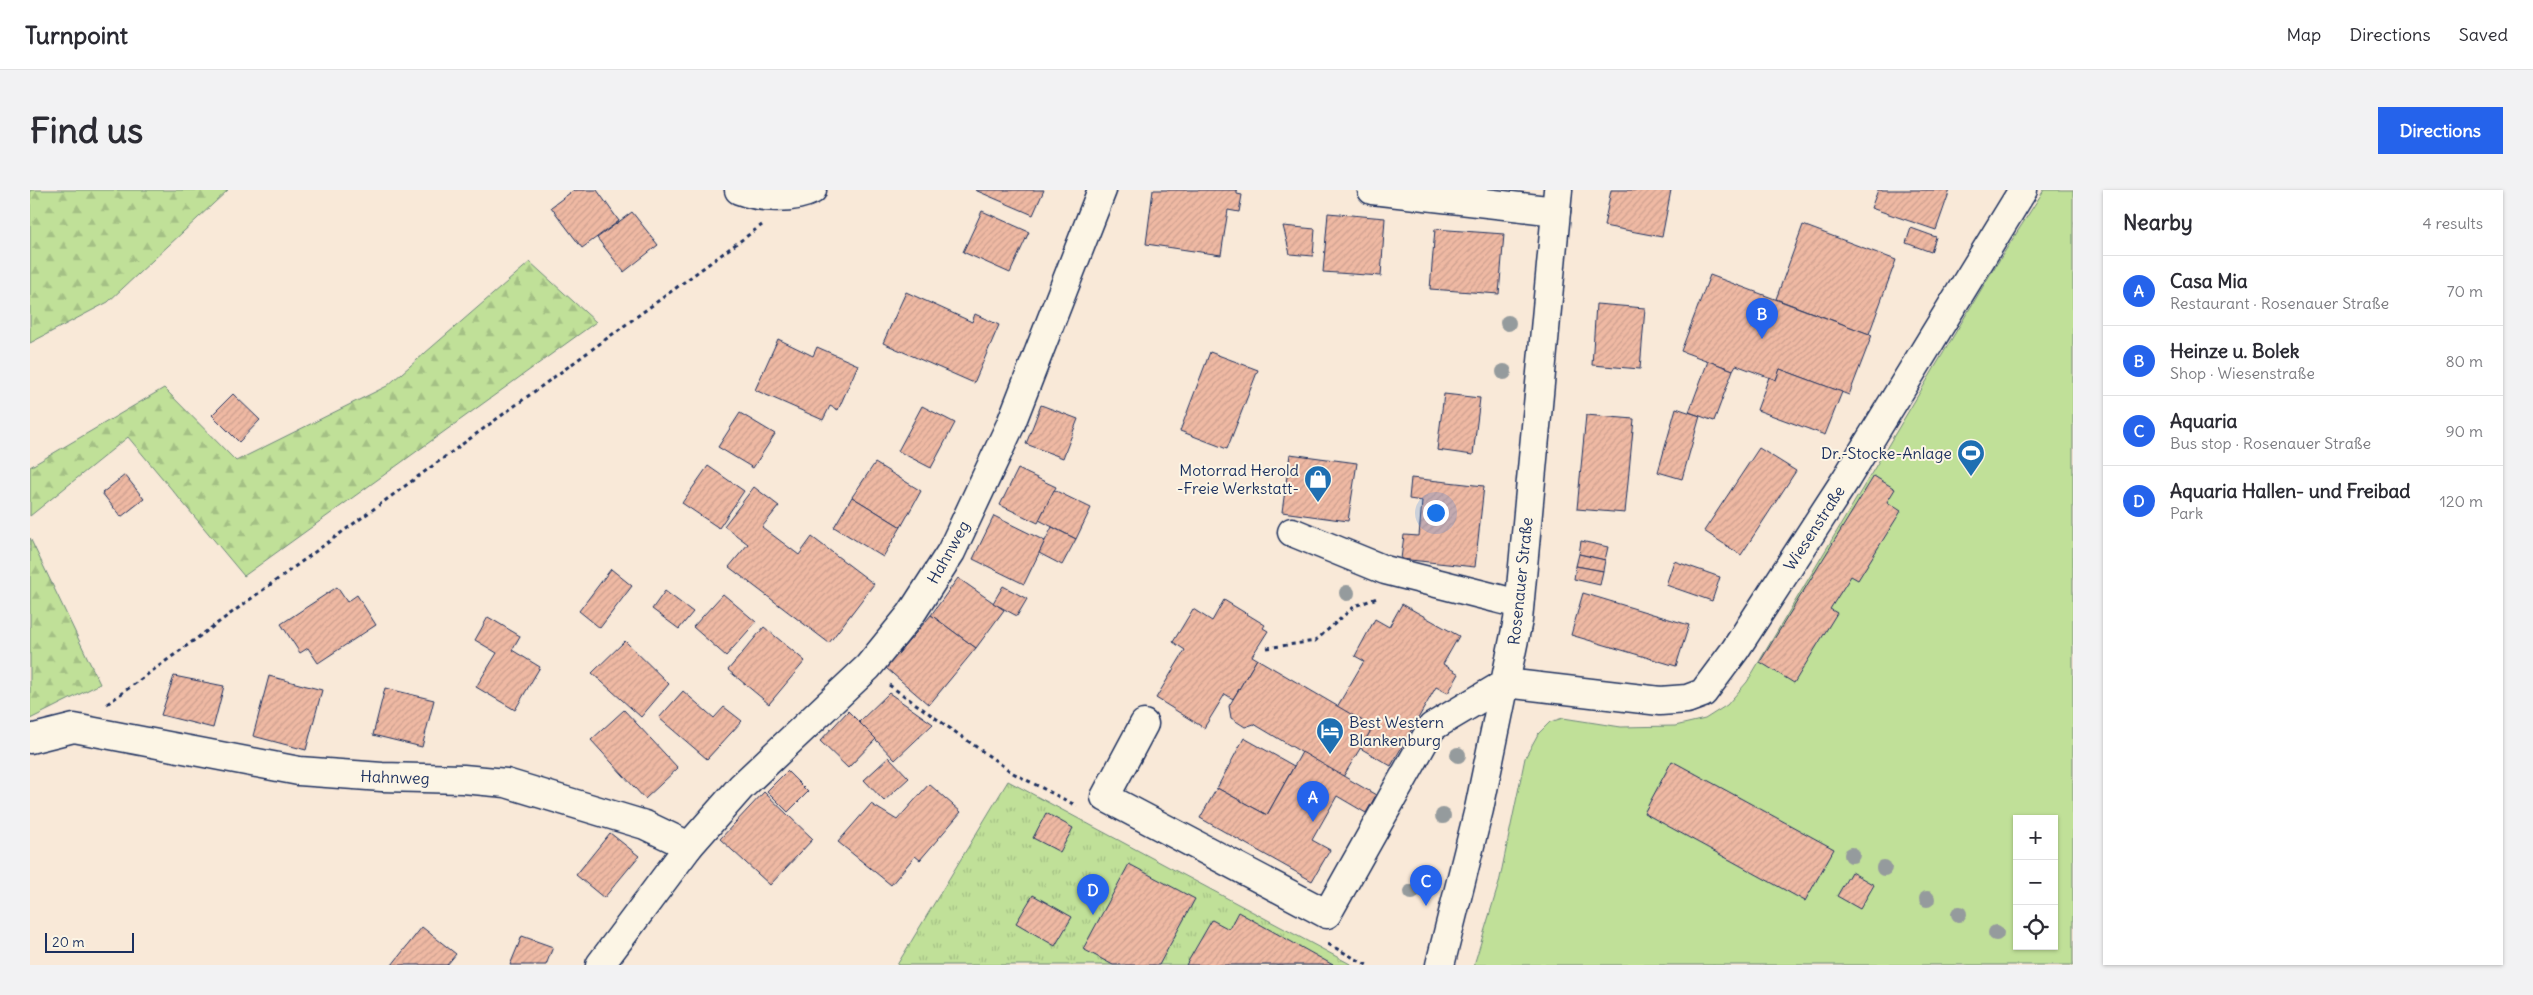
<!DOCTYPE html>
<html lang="en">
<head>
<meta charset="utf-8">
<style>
  body { margin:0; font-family:Delius,sans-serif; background:#f2f2f3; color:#2b2b33 }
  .controls { position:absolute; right:15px; bottom:15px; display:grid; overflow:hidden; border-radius:0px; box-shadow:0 1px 4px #0004 }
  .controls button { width:45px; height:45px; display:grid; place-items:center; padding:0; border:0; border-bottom:1px solid #e1e1e2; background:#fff; color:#2b2b33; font:25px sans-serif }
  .scale { position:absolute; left:15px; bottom:12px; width:89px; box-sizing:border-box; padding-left:5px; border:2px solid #1b2f5e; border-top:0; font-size:14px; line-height:18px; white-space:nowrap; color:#1b2f5e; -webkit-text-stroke:4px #fcf5e5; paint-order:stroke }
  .you { position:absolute; left:1405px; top:322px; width:18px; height:18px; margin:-12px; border:4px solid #fff; border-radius:50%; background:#1a73e8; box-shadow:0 0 0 8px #1a73e833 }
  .badge { display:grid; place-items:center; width:32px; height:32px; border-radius:50%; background:#2563eb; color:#fff; font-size:16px; font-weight:700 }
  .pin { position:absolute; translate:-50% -41px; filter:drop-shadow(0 1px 2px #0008) }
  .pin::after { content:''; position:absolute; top:26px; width:18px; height:15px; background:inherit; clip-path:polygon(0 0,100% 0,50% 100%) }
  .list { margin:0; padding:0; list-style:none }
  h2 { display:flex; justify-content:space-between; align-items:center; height:65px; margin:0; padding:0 20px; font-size:21px }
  h2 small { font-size:16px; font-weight:400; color:#7c7c81 }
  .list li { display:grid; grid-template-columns:32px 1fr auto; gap:15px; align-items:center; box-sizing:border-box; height:70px; padding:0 20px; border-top:1px solid #e1e1e2 }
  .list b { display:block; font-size:19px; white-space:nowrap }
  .list p { margin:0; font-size:16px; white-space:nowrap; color:#7c7c81 }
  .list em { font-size:16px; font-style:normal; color:#7c7c81 }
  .icon { flex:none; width:28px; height:28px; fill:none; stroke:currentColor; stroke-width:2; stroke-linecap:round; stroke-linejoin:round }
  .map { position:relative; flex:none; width:2043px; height:775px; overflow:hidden; border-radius:0px }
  header { display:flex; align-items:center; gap:30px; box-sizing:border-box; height:70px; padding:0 25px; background:#fff; border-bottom:1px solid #e1e1e2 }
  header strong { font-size:24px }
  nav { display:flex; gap:28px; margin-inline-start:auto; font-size:18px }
  .intro { display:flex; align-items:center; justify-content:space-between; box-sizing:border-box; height:120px; padding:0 30px }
  h1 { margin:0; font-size:35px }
  .button { padding:12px 22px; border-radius:0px; background:#2563eb; color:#fff; font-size:18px; font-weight:700 }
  main { display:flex; gap:30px; padding:0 30px }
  aside { flex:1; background:#fff; border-radius:0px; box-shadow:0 1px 4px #0004 }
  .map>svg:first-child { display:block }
  .grass { fill:#c0e098; stroke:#6e887b; fill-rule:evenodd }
  .forest { fill:url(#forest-firs); stroke:#6e887b }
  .park { fill:url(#park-tufts); stroke:#6e887b }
  .building { fill:url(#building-hatch); stroke:#1b2f5e }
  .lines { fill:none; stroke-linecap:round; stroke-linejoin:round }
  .minor-casing { stroke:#1b2f5e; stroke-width:31 }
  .path { stroke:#1b2f5e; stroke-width:3; stroke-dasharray:4 4; stroke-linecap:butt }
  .minor { stroke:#fcf5e5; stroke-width:28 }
  .tree { fill:#959b9d }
  .labels { text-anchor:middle; stroke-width:4; stroke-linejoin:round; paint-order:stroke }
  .poi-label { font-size:16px; fill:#1b2f5e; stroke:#fcf5e5; text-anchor:end }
  .street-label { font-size:16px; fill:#1b2f5e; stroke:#fcf5e5 }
</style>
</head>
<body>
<header>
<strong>Turnpoint</strong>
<nav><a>Map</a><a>Directions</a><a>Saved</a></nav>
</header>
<div class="intro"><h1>Find us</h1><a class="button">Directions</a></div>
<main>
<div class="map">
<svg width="2043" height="775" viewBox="0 0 2043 775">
  <defs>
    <pattern id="forest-firs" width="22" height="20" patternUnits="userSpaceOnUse" patternTransform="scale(1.25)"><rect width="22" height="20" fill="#c0e098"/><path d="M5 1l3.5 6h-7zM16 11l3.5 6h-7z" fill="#a4c085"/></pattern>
    <pattern id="park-tufts" width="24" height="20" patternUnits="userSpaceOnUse" patternTransform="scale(1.25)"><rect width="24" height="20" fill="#c0e098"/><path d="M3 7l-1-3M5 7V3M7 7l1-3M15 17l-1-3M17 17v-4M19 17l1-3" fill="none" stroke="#a4c085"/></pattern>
    <pattern id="building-hatch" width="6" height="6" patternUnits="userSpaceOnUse" patternTransform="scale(1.25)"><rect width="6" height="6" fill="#efb9a3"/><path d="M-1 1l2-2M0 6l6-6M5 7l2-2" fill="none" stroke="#cc9f8f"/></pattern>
  </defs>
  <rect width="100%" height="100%" fill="#f9e9d8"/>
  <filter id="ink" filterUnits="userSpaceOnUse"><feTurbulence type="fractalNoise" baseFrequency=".02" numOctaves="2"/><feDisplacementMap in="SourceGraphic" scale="10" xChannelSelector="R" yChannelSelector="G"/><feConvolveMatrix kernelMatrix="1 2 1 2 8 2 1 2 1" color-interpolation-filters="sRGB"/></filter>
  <g filter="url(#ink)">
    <path class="grass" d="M2014,0H2043V775H1444L1469,693L1495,568L1508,544L1520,532L1533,528L1591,537L1645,536L1675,529L1697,515L1717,492L1961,83ZM1987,629H2024V756H1987Z"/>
    <g class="forest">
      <path d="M0,0H198L78,112L0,153Z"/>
      <path d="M500,72L566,132L214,386L98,247L0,326V277L134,198L206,271L357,196Z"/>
      <path d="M0,348L70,494L0,529Z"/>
    </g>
    <path class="park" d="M978,591L1322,775H867Z"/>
    <g class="building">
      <path d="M544,0H567L589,31L552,58L521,17Z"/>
      <path d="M945,0H1014L1003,25Z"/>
      <path d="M1123,0H1207V4L1212,5L1209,22L1198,20L1191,65L1116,54Z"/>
      <path d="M1581,0H1641L1632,47L1574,36Z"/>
      <path d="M1848,0H1920L1906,40L1841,18Z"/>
      <path d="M952,21L999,42L980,83L933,62Z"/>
      <path d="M602,22L628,55L594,82L567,48Z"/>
      <path d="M1298,23L1355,28L1351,86L1293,82Z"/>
      <path d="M1773,35L1866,70L1839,144L1746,109Z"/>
      <path d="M1253,36L1285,39L1283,66L1260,64Z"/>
      <path d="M1881,38L1906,47L1901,62L1876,53Z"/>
      <path d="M1405,39L1474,44L1469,104L1400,99Z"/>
      <path d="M1680,85L1842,145L1819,205L1750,179L1746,190L1706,175L1703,180L1651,161Z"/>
      <path d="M876,102L942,132L945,124L969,135L944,193L853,153Z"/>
      <path d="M1566,114L1615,118L1610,179L1562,175Z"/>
      <path d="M748,149L783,166L787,157L828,175L808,220L800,216L793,230L725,200Z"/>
      <path d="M1180,162L1228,180L1197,259L1150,241Z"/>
      <path d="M1678,171L1703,180L1684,231L1659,222Z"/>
      <path d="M1750,179L1812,202L1795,245L1727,220L1739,187L1746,190Z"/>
      <path d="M203,204L230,230L209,252L182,225Z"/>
      <path d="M1414,204L1450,208L1443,265L1407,260Z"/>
      <path d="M1011,215L1048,229L1033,268L996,254Z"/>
      <path d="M892,216L925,233L901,278L868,261Z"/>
      <path d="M1646,218L1670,226L1652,289L1628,282Z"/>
      <path d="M710,223L745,244L723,278L688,257Z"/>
      <path d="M1556,225L1604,229L1595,323L1547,319Z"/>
      <path d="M1729,258L1766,281L1711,365L1674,341Z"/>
      <path d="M1260,264L1327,273L1318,331L1252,322Z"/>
      <path d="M845,273L891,301L871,337L822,307Z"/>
      <path d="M678,276L714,301L689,338L652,313Z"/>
      <path d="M988,279L1026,297L1008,333L970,315Z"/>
      <path d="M95,285L114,309L91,327L72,303Z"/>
      <path d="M1844,286L1865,299L1857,312L1871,321L1828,390L1821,386L1800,419L1807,423L1764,493L1730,472Z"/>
      <path d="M1381,288L1454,296L1445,377L1371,369L1374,345L1389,346L1392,311L1379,309Z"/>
      <path d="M724,297L749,316L732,337L769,365L782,347L844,394L799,453L699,377L718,354L694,336Z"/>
      <path d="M1024,300L1061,318L1046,349L1009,330Z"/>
      <path d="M822,307L871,337L853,367L804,337Z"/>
      <path d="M964,326L1015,351L994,394L943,369Z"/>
      <path d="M1022,337L1046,349L1032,375L1009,363Z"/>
      <path d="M1551,351L1578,357L1575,370L1549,364Z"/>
      <path d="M1549,364L1575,370L1573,381L1546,376Z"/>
      <path d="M1644,371L1690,387L1682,411L1636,395Z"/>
      <path d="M1546,376L1573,381L1570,395L1544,389Z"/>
      <path d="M581,379L602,396L570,438L549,421Z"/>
      <path d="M928,388L974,420L946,458L901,425Z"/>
      <path d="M973,396L997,409L987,426L963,413Z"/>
      <path d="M307,397L317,412L327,405L346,435L288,473L278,458L270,463L251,434Z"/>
      <path d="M635,401L663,422L649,439L622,419Z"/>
      <path d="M1553,403L1659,435L1646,476L1541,445Z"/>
      <path d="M693,404L726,432L696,466L663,437Z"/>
      <path d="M1194,410L1235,435L1233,438L1238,441L1222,466L1227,469L1203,509L1195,504L1174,538L1126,508L1155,460L1143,452L1163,419L1182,431Z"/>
      <path d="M1372,414L1429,446L1413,474L1429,484L1418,503L1406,497L1361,576L1330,558L1343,537L1307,517L1334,471L1325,466L1345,429L1359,437Z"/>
      <path d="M901,425L946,458L899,515L856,478Z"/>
      <path d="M458,427L490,446L482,460L510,477L485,520L446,497L467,463L445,450Z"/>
      <path d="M734,437L775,471L739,514L698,480Z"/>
      <path d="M595,451L639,494L611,527L562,483Z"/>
      <path d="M1227,469L1343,537L1313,587L1224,534L1215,537L1201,528L1199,516Z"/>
      <path d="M144,486L194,496L183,538L131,525Z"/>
      <path d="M239,486L292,500L276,560L223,546Z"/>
      <path d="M355,498L404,510L392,557L343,545Z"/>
      <path d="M653,501L684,528L694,517L712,531L677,569L629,528Z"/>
      <path d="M859,503L903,534L865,570L829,532Z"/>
      <path d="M594,520L648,578L615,609L561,550Z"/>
      <path d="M818,521L846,549L818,578L790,551Z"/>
      <path d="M1214,548L1264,576L1237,625L1187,598Z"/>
      <path d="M1272,562L1346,605L1336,623L1307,606L1282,650L1300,660L1282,691L1170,628L1187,598L1237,625Z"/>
      <path d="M859,567L879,588L854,611L834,590Z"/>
      <path d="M1642,571L1804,659L1775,711L1614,623Z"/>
      <path d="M757,581L778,602L758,622L737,601Z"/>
      <path d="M899,594L931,622L890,670L885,666L861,695L808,652L841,614L867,630Z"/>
      <path d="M734,602L783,649L740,695L690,649Z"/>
      <path d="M1016,623L1043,638L1030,662L1003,648Z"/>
      <path d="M580,643L609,666L574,708L546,685Z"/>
      <path d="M1099,674L1165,709L1129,775H1083L1053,759Z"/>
      <path d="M1821,682L1844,695L1830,719L1807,706Z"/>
      <path d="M1003,705L1042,727L1025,756L986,733Z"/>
      <path d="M1208,722L1303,775H1156L1182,730L1199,739Z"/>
      <path d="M392,737L426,764L417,775H362Z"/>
      <path d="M492,746L523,757L516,775H480Z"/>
    </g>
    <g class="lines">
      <g class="minor-casing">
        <g id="minor">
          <path d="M709,0C730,8 762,10 782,0"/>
          <path d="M1342,0L1526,21"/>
          <path d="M1262,342L1355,380L1489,414"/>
          <path d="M1114,534L1075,607L1297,724L1402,537L1476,493L1630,511L1657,509L1673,503L1705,460L1816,289L1993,0"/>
          <path d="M0,549L44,538L269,581L352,587L433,589L476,593L615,635L659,656"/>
          <path d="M570,775L659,656L711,597L838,477L881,424L921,362L980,236L1072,0"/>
          <path d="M1410,775L1449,619L1488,430L1528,0"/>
        </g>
      </g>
      <g class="path">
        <path d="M1237,458L1285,451L1325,416L1347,408"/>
        <path d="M859,495L983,583L1047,616"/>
        <path d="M77,514L732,35"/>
        <path d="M1298,754L1337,775"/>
      </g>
      <use href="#minor" class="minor"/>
    </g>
    <g class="tree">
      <circle cx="1478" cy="133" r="8"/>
      <circle cx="1474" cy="182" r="8"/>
      <circle cx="1317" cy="403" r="8"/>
      <circle cx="1428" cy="565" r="8"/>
      <circle cx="1413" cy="626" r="8"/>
      <circle cx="1822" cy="665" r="8"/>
      <circle cx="1854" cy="678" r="8"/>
      <circle cx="1382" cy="702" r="8"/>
      <circle cx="1897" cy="709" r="8"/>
      <circle cx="1929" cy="724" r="8"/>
      <circle cx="1966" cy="743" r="8"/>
    </g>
  </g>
  <defs>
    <g id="stadium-pin" transform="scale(1.4375)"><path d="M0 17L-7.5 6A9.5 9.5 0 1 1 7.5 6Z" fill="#1f6fb2" stroke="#fcf5e5"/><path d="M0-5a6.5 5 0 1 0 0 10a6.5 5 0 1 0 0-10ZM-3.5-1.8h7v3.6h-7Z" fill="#fff"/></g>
    <g id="shop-pin" transform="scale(1.4375)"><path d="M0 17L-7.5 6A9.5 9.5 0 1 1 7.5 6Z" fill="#1f6fb2" stroke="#fcf5e5"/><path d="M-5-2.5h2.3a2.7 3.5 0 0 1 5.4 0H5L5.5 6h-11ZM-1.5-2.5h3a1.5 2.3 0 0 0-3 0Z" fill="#fff"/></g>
    <g id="hotel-pin" transform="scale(1.4375)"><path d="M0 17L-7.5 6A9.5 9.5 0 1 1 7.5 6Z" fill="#1f6fb2" stroke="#fcf5e5"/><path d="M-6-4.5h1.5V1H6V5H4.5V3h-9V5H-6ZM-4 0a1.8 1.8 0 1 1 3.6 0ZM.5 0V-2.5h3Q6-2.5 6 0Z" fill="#fff"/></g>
  </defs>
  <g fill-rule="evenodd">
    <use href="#stadium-pin" x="1941" y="263"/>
    <use href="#shop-pin" x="1288" y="289"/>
    <use href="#hotel-pin" x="1300" y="541"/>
  </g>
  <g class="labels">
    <g class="poi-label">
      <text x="1922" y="269">Dr.-Stocke-Anlage</text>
      <text x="1269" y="286">Motorrad Herold<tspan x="1269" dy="18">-Freie Werkstatt-</tspan></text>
      <text x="1319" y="538" text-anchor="start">Best Western<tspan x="1319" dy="18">Blankenburg</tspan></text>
    </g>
    <g class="street-label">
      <text transform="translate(1784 338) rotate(-57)" y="6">Wiesenstraße</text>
      <text transform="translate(918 362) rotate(-61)" y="6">Hahnweg</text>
      <text transform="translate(1490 391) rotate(-84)" y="6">Rosenauer Straße</text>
      <text transform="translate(365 587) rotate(2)" y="6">Hahnweg</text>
    </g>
  </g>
</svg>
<div class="controls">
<button>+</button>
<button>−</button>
<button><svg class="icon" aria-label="locate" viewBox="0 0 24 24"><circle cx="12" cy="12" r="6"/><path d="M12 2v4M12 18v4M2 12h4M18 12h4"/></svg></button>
</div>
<div class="scale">20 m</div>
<div class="you"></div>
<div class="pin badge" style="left:1283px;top:632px">A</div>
<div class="pin badge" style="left:1732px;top:149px">B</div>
<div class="pin badge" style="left:1396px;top:716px">C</div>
<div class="pin badge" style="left:1063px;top:725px">D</div>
</div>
<aside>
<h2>Nearby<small>4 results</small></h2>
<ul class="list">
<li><span class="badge">A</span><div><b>Casa Mia</b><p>Restaurant · Rosenauer Straße</p></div><em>70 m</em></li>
<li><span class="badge">B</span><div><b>Heinze u. Bolek</b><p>Shop · Wiesenstraße</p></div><em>80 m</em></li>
<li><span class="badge">C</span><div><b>Aquaria</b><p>Bus stop · Rosenauer Straße</p></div><em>90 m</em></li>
<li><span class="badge">D</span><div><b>Aquaria Hallen- und Freibad</b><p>Park</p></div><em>120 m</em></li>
</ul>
</aside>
</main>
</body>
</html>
